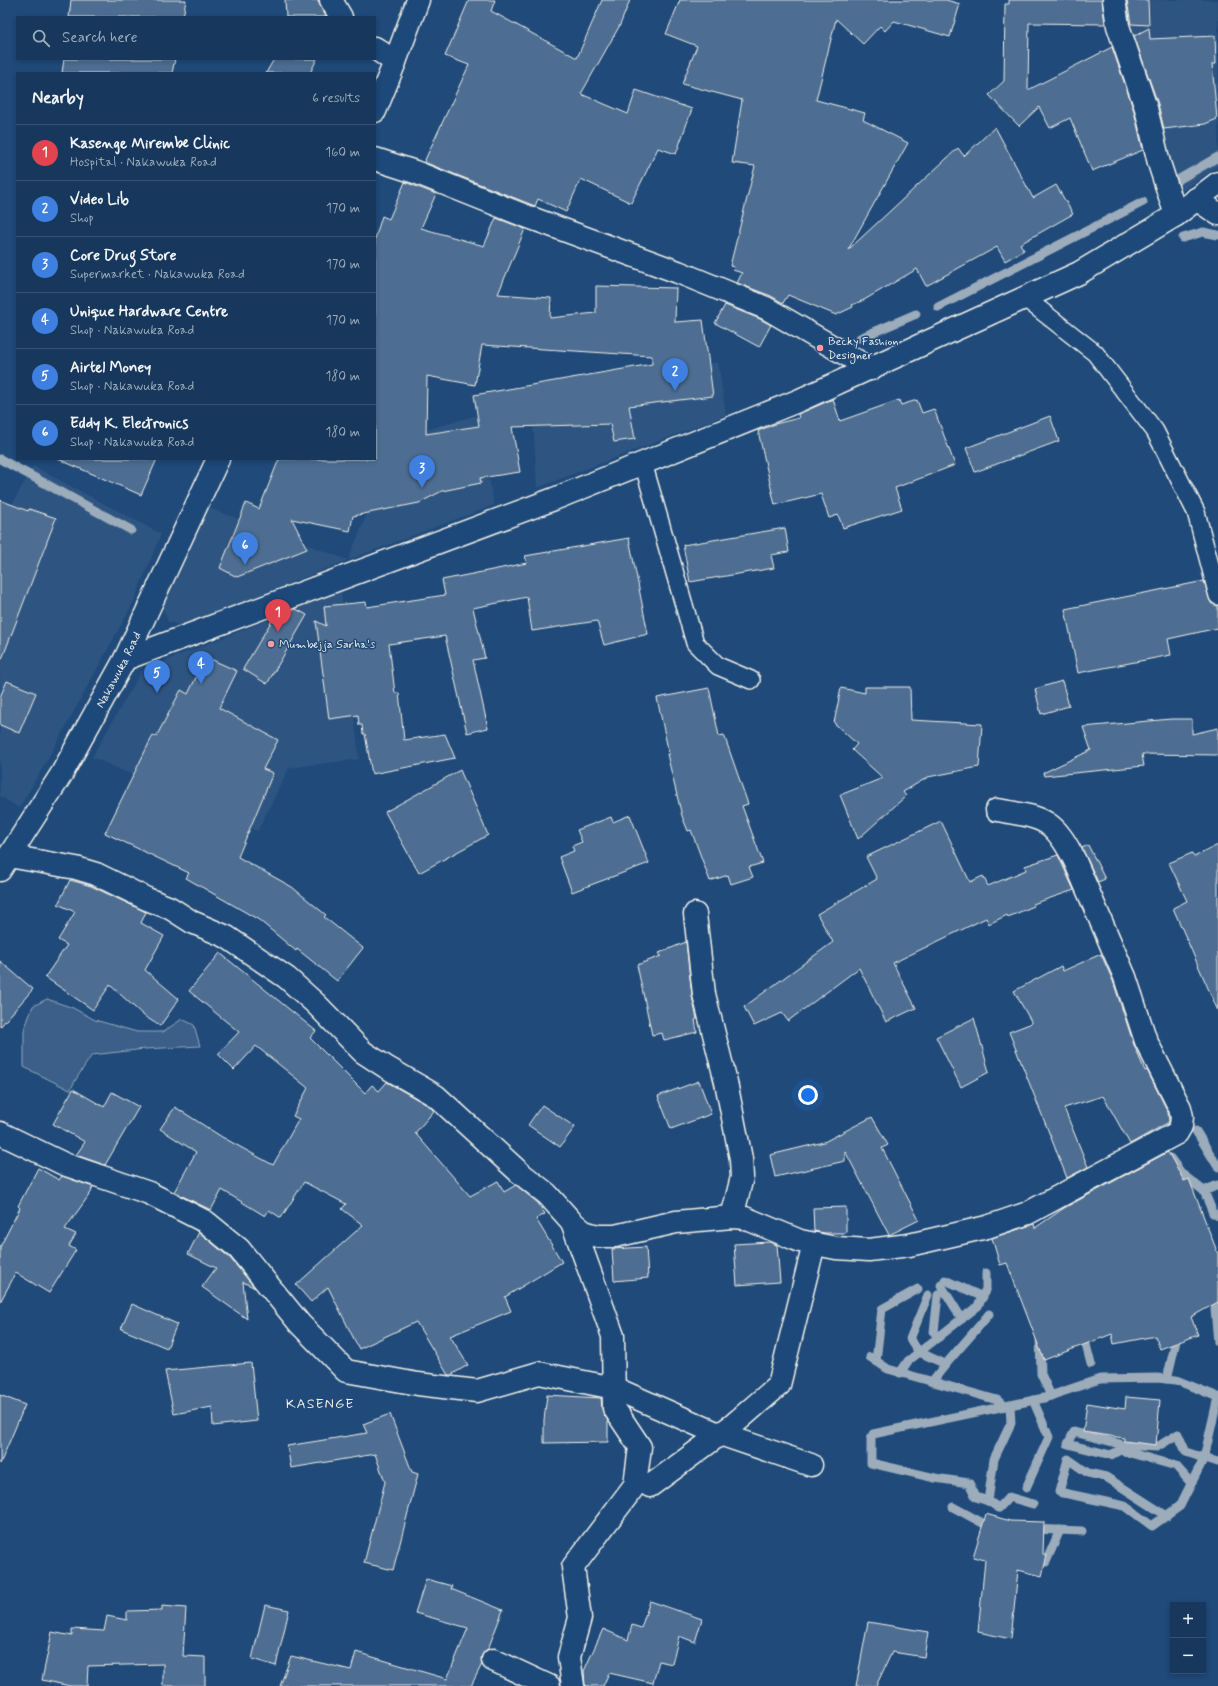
<!DOCTYPE html>
<html lang="en">
<head>
<meta charset="utf-8">
<style>
  body { margin:0; font-family:Mynerve,sans-serif; background:#244365; color:#f1f3f6 }
  .controls { position:absolute; right:12px; bottom:12px; display:grid; overflow:hidden; border-radius:0px; box-shadow:0 2px 6px #0003 }
  .controls button { width:36px; height:36px; display:grid; place-items:center; padding:0; border:0; border-bottom:1px solid #365272; background:#17385c; color:#f1f3f6; font:20px sans-serif }
  .you { position:absolute; left:808px; top:1095px; width:14px; height:14px; margin:-10px; border:3px solid #fff; border-radius:50%; background:#1a73e8; box-shadow:0 0 0 6px #1a73e833 }
  .badge { display:grid; place-items:center; width:26px; height:26px; border-radius:50%; background:#ff9aa2; color:#fff; font-size:13px; font-weight:700 }
  .pin { position:absolute; translate:-50% -33px; filter:drop-shadow(0 1px 2px #0008) }
  .pin::after { content:''; position:absolute; top:21px; width:14px; height:12px; background:inherit; clip-path:polygon(0 0,100% 0,50% 100%) }
  .list { margin:0; padding:0; list-style:none }
  h2 { display:flex; justify-content:space-between; align-items:center; height:52px; margin:0; padding:0 16px; font-size:17px }
  h2 small { font-size:13px; font-weight:400; color:#9eacbb }
  .list li { display:grid; grid-template-columns:26px 1fr auto; gap:12px; align-items:center; box-sizing:border-box; height:56px; padding:0 16px; border-top:1px solid #365272 }
  .list b { display:block; font-size:15px; white-space:nowrap }
  .list p { margin:0; font-size:13px; white-space:nowrap; color:#9eacbb }
  .list em { font-size:13px; font-style:normal; color:#9eacbb }
  .icon { flex:none; width:22px; height:22px; fill:none; stroke:currentColor; stroke-width:2; stroke-linecap:round; stroke-linejoin:round }
  .map { position:relative; flex:none; width:1218px; height:1686px; overflow:hidden }
  .search { position:absolute; background:#17385c; box-shadow:0 2px 6px #0003; left:16px; top:16px; width:360px; height:44px; display:flex; align-items:center; gap:10px; box-sizing:border-box; padding:0 14px; border-radius:0px; color:#9eacbb; font-size:15px }
  .panel { position:absolute; background:#17385c; box-shadow:0 2px 6px #0003; left:16px; top:72px; width:360px; height:388px; border-radius:0px }
  .map>svg:first-child { display:block }
  .built { fill:#2d5581 }
  .green { fill:#3a5f88; stroke:#97a8b8 }
  .lines { fill:none; stroke-linecap:round; stroke-linejoin:round }
  .stream { stroke:#9cacbb; stroke-width:9 }
  .building { fill:#4d6e92; stroke:#f4f1e8; fill-rule:evenodd }
  .service-casing { stroke:#f4f1e8; stroke-width:20 }
  .minor-casing { stroke:#f4f1e8; stroke-width:25 }
  .secondary-casing { stroke:#f4f1e8; stroke-width:25 }
  .service { stroke:#1f4a7a; stroke-width:17 }
  .minor { stroke:#1f4a7a; stroke-width:22 }
  .secondary { stroke:#1f4a7a; stroke-width:22 }
  .poi-dot { fill:#ff9aa2; stroke:#1f4a7a; stroke-width:1.5 }
  .labels { text-anchor:middle; stroke-width:3; stroke-linejoin:round; paint-order:stroke }
  .poi-label { font-size:12px; fill:#f4f1e8; stroke:#1f4a7a; text-anchor:start }
  .street-label { font-size:12px; fill:#f4f1e8; stroke:#1f4a7a }
  .quarter-label { font-size:14px; letter-spacing:1px; fill:#f4f1e8; stroke:#1f4a7a }
</style>
</head>
<body>
<div class="map">
<svg width="1218" height="1686" viewBox="0 0 1218 1686">
  <rect width="100%" height="100%" fill="#1f4a7a"/>
  <filter id="ink" filterUnits="userSpaceOnUse"><feTurbulence type="fractalNoise" baseFrequency=".025" numOctaves="2"/><feDisplacementMap in="SourceGraphic" scale="8" xChannelSelector="R" yChannelSelector="G"/><feConvolveMatrix kernelMatrix="1 2 1 2 8 2 1 2 1" color-interpolation-filters="sRGB"/></filter>
  <g filter="url(#ink)">
    <g class="built">
      <path d="M1123,0H1218V166L1179,193L1150,115Z"/>
      <path d="M718,362L726,415L537,488L531,388L588,384Z"/>
      <path d="M477,415L494,505L348,560L183,626L168,622L163,608L209,508L348,560L367,514L345,503L375,459L383,443Z"/>
      <path d="M33,466L161,534L133,603L49,757L19,808L0,796V527Z"/>
      <path d="M341,591L359,759L289,768L250,846L257,831L92,757L142,670Z"/>
    </g>
    <path class="green" d="M47,999L73,1008L95,1020L137,1032H163L182,1019L194,1025L200,1046L145,1049L92,1055L78,1076L70,1090L24,1067V1030L33,1006Z"/>
    <g class="lines">
      <g class="stream">
        <path d="M1176,181L1218,157"/>
        <path d="M1183,238L1203,232L1218,235"/>
        <path d="M938,307L1143,202"/>
        <path d="M860,338L916,314"/>
        <path d="M0,459L131,530"/>
        <path d="M1196,1131L1218,1167"/>
        <path d="M1166,1159L1170,1158L1182,1174L1204,1191L1213,1213L1218,1216"/>
        <path d="M1204,1191L1218,1185"/>
        <path d="M1065,1206L1114,1182"/>
        <path d="M945,1280L983,1297"/>
        <path d="M941,1285L962,1319"/>
        <path d="M928,1295L910,1339L919,1352L945,1364"/>
        <path d="M938,1295L934,1332L939,1337"/>
        <path d="M1218,1302L1215,1309L1218,1342"/>
        <path d="M1083,1333L1091,1364"/>
        <path d="M1040,1338L1041,1374L1051,1396"/>
        <path d="M870,1357L888,1369L997,1400L1004,1406"/>
        <path d="M876,1361L882,1309L918,1289"/>
        <path d="M900,1373L908,1361L978,1306L986,1289V1273"/>
        <path d="M1167,1379L1176,1341L1172,1332"/>
        <path d="M932,1382C949,1358 971,1337 989,1314"/>
        <path d="M873,1434L1044,1398L1100,1379L1157,1378L1176,1380L1218,1397L1204,1458L1218,1462"/>
        <path d="M871,1438V1463L935,1478L969,1483L976,1497L988,1501L994,1459L1011,1423L1010,1405"/>
        <path d="M1191,1483L1176,1466L1120,1450L1111,1455L1068,1444L1074,1432L1124,1445L1157,1447L1178,1434L1186,1452L1204,1458L1202,1462"/>
        <path d="M1026,1488L1049,1437L1033,1400"/>
        <path d="M988,1501L999,1508L1009,1497L1033,1504"/>
        <path d="M953,1507L990,1527H995"/>
        <path d="M1167,1516L1106,1477L1088,1473L1068,1459L1059,1492L1125,1506L1152,1526L1180,1506L1204,1458"/>
        <path d="M1032,1529L1082,1531"/>
        <path d="M1046,1562L1060,1530"/>
      </g>
    </g>
    <g class="building">
      <path d="M71,0H186L183,17H69Z"/>
      <path d="M285,0H318L326,17H286Z"/>
      <path d="M469,0H495L491,11L577,58L602,0H630L620,25L581,94L628,114L636,90L692,109L676,154L658,148L631,203L581,179L566,212L538,199L535,206L424,162L469,65L445,56Z"/>
      <path d="M680,0H946L960,4L950,37L894,21L885,31L880,26L863,44L836,19L816,100L865,113L863,120L908,143L848,250L958,148L964,156L995,127L1033,198L1056,185L1073,214L1020,244L1024,250L1005,261L997,247L926,286L917,269L864,300L852,305L853,307L836,315L788,295L783,303L771,296L737,283L742,273L733,270L734,267L730,266L755,166L732,163L742,100L682,84L697,46L666,34Z"/>
      <path d="M1009,0H1102L1105,24L1029,23L1028,90L1112,47L1134,111L1143,150L1092,171L1070,118L1050,128L1039,107L1019,126L989,95L1004,81L1005,4H1009Z"/>
      <path d="M1127,0H1148L1149,25L1131,24Z"/>
      <path d="M1149,28L1150,39L1215,36L1216,64H1212L1217,119L1205,124L1164,129L1158,104L1134,36Z"/>
      <path d="M64,59H175L172,73H62Z"/>
      <path d="M274,59H317L310,73H266Z"/>
      <path d="M405,182L436,194L421,228L484,246L496,218L525,229L498,294L551,298L550,318L596,313V286L676,288L675,322L703,320L713,396L629,406L635,439L614,442L610,424L512,427L520,472L480,478L481,483L442,491L419,503L353,516L350,531L292,519L307,549L237,577L220,568L246,503L259,509L279,459H375V239L382,216L389,219ZM482,345L652,356V364L474,395L479,426L426,434L427,376L475,385Z"/>
      <path d="M725,305L760,319L771,325L759,347L715,323Z"/>
      <path d="M833,399L840,421L899,400L901,405L917,400L922,413L934,409L955,465L895,488L902,509L843,528L838,515L829,518L821,494L775,505L758,431L775,424L799,418L798,414Z"/>
      <path d="M1050,416L1059,441L975,472L966,448Z"/>
      <path d="M58,459H157L141,495Z"/>
      <path d="M0,500L28,511L29,509L56,518L2,659H0Z"/>
      <path d="M785,528L789,552L771,555L774,568L690,582L683,545Z"/>
      <path d="M629,538L648,634L604,645L597,621L532,631L527,597L473,608L485,658L473,660L488,728L467,733L445,636L389,644L395,693H399L404,740L445,734L455,758L372,774L365,734H363L362,725H359L358,715L329,719L316,621L326,626L324,606L366,602L367,607L445,595L442,580L527,563L525,556Z"/>
      <path d="M1204,581L1211,603L1218,606V628L1168,639L1171,655L1078,673L1065,609Z"/>
      <path d="M296,609L307,615L267,684L243,669L274,617Z"/>
      <path d="M206,657L237,671L219,708L278,740L263,769L273,773L238,857L292,887L326,915L324,917L363,948L337,981L297,949L296,951L259,920L186,878L189,873L105,833L153,735L156,737L181,690L188,694Z"/>
      <path d="M7,681L36,693L19,733L0,725V697Z"/>
      <path d="M1062,681L1069,706L1041,714L1035,689Z"/>
      <path d="M865,687H910L911,720L982,724L979,767L928,777L903,792L906,796L858,839L840,795L883,778L852,750L857,744L834,723L841,688L865,693Z"/>
      <path d="M709,688L719,736L724,735L748,804L742,806L763,863L749,867L753,877L731,884L728,875L710,881L691,830L688,831L682,816L667,754H669L657,698Z"/>
      <path d="M1171,719H1192V734L1218,728V755L1142,754L1144,766L1044,776L1043,773L1091,750L1083,727Z"/>
      <path d="M460,770L488,835L419,873L385,812Z"/>
      <path d="M630,815L649,863L572,892L559,857L574,851L572,846L582,842L577,830L611,817L613,822Z"/>
      <path d="M941,821L970,882L983,876L988,886L1026,870L1025,866L1058,855L1074,890L1033,904L1034,906L1008,917L1007,915L989,924L986,918L893,963L916,1008L886,1022L859,968L788,1021L782,1013L754,1026L744,1007L833,942L817,914L877,879L866,857Z"/>
      <path d="M1088,845L1105,879L1098,882L1082,848Z"/>
      <path d="M1218,845V1011L1173,908L1187,901L1169,863L1192,853L1194,857Z"/>
      <path d="M70,880L91,886L146,912L141,923L164,936L145,970L179,999L160,1026L144,1016L110,985L93,1010L45,977L67,945L58,940L75,912L58,904Z"/>
      <path d="M686,942L692,996L697,1019L695,1020L697,1032L664,1040L662,1033L652,1035L637,965L661,956L659,953Z"/>
      <path d="M220,953L316,1031L310,1038L365,1093L372,1085L379,1091L387,1082L429,1106L434,1111L415,1133L470,1196L498,1181L504,1192L516,1185L538,1203L545,1214L536,1219L562,1262L505,1297L511,1311L450,1336L468,1365L451,1375H448L416,1322L359,1349L328,1287L311,1302L296,1285L363,1225L342,1209L346,1204L304,1182L281,1218L269,1210L265,1216L222,1190L211,1210L174,1192L196,1152L160,1129L175,1107L222,1137L273,1165L299,1119L293,1116L308,1088L256,1046L234,1070L218,1054L239,1032L189,991Z"/>
      <path d="M1101,954L1113,981L1134,1045L1145,1071L1147,1070L1168,1112L1169,1122L1130,1144L1103,1096L1064,1108L1088,1167L1067,1178L1009,1032L1032,1023L1014,991L1061,966L1063,971Z"/>
      <path d="M0,961L33,989L0,1027Z"/>
      <path d="M974,1018L989,1072L961,1087L936,1037Z"/>
      <path d="M699,1081L711,1114L671,1129L658,1096Z"/>
      <path d="M73,1089L104,1107L112,1092L139,1107L105,1165L76,1155L85,1142L53,1124Z"/>
      <path d="M542,1105L575,1127L560,1147L528,1125Z"/>
      <path d="M872,1117L888,1145L882,1148L919,1220L889,1235L845,1151V1161L775,1177L770,1155L824,1142Z"/>
      <path d="M1168,1152L1184,1181L1189,1179L1218,1254V1302L1191,1317L1198,1335L1160,1349L1155,1336L1114,1344L1112,1334L1044,1360L1007,1263L1000,1265L992,1238L1034,1224L1035,1228L1064,1208Z"/>
      <path d="M38,1168L59,1180L62,1176L93,1187L91,1190L92,1191L65,1229L76,1234L69,1246L76,1250L49,1293L16,1273L0,1302V1247L20,1208L18,1206Z"/>
      <path d="M846,1207V1233H825L814,1231L813,1208Z"/>
      <path d="M199,1232L230,1258L255,1288L243,1282L247,1319L202,1287L216,1268L188,1254Z"/>
      <path d="M769,1242L777,1245L780,1282L737,1285L734,1244Z"/>
      <path d="M646,1247L648,1278L614,1281L612,1249Z"/>
      <path d="M132,1304L177,1324L167,1348L121,1329Z"/>
      <path d="M251,1363L257,1421L213,1426L212,1407L174,1414L165,1371Z"/>
      <path d="M0,1395L25,1405L0,1464Z"/>
      <path d="M547,1395L601,1398L602,1409L608,1421V1442L544,1443V1420Z"/>
      <path d="M1126,1397L1160,1400L1156,1445L1124,1441V1438L1083,1432L1087,1403L1125,1409Z"/>
      <path d="M390,1414L412,1472L418,1474L393,1570L364,1563L385,1482L375,1454L291,1468L287,1446L367,1433L363,1424Z"/>
      <path d="M986,1514L1010,1521L1044,1522L1043,1554L1047,1555L1042,1576L1018,1570L1011,1639L978,1632L985,1560L973,1557Z"/>
      <path d="M426,1579L452,1586L451,1589L503,1610L488,1649L482,1655V1664L471,1686H280L291,1656L351,1670L356,1652L447,1679L468,1628L415,1613Z"/>
      <path d="M650,1601L702,1619L695,1642L679,1636L672,1664L659,1661L653,1683L609,1673L603,1686H585L584,1671L603,1629L628,1640L632,1625L641,1628Z"/>
      <path d="M265,1605L289,1610L276,1666L252,1659Z"/>
      <path d="M162,1606L186,1608L183,1656L205,1657V1686H163V1664L88,1666L87,1686H70L42,1680L52,1632L72,1636V1629L104,1631L107,1616L127,1620V1611L162,1610Z"/>
      <path d="M868,1622L928,1632L924,1657L892,1652L876,1686H856Z"/>
    </g>
    <g class="lines">
      <g class="service-casing">
        <g id="service">
          <path d="M1025,298L1095,353L1155,431L1196,512L1218,596"/>
          <path d="M643,463L695,643L718,666L751,680"/>
        </g>
      </g>
      <g class="minor-casing">
        <g id="minor">
          <path d="M331,0L341,17"/>
          <path d="M1114,0L1118,26L1146,108L1159,163L1176,215"/>
          <path d="M375,48L395,62"/>
          <path d="M375,159L415,172L523,215L678,272L766,308L871,369"/>
          <path d="M1196,199L1218,214"/>
          <path d="M125,659L554,499L800,400L1079,273L1176,215L1218,183"/>
          <path d="M9,856L76,868L96,874L147,899L170,908L192,922L227,937L287,978L316,1004L363,1052L386,1067L436,1096L519,1172L547,1194L572,1222L584,1232L598,1236H615L676,1222L732,1217L745,1218L800,1241L836,1248L869,1250L909,1245L987,1227L1028,1213L1177,1133L1181,1126L1182,1117L1180,1108L1146,1041L1125,977L1075,861C1053,817 1043,818 997,810"/>
          <path d="M695,914L704,994L726,1082L741,1159L742,1177L732,1217"/>
          <path d="M0,1133L64,1164L149,1193L206,1222L239,1249L300,1324L346,1371L418,1384L477,1391L539,1373L614,1388L714,1432L811,1465"/>
          <path d="M572,1222L613,1336L614,1408L640,1447L635,1485L573,1567L580,1618L569,1657L573,1686"/>
          <path d="M650,1486L734,1424L779,1385L814,1244"/>
          <path d="M493,1660L549,1686"/>
        </g>
      </g>
      <g class="secondary-casing">
        <g id="secondary">
          <path d="M375,111L395,62L418,0"/>
          <path id="s1" d="M0,870L61,775L125,659L218,459"/>
        </g>
      </g>
      <use href="#service" class="service"/>
      <use href="#minor" class="minor"/>
      <use href="#secondary" class="secondary"/>
    </g>
  </g>
  <g class="poi-dot">
    <circle cx="820" cy="348" r="4"/>
    <circle cx="271" cy="644" r="4"/>
  </g>
  <g class="labels">
    <g class="poi-label">
      <text x="828" y="345">Becky Fashion<tspan x="828" dy="14">Designer</tspan></text>
      <text x="279" y="648">Mumbejja Sarha's</text>
    </g>
    <g class="street-label">
      <text dy="4" stroke="none"><textPath href="#s1" startOffset="233">Nakawuka Road</textPath></text>
    </g>
    <g class="quarter-label">
      <text x="320" y="1408">KASENGE</text>
    </g>
  </g>
</svg>
<div class="controls">
<button>+</button>
<button>−</button>
</div>
<div class="you"></div>
<div class="pin badge" style="left:278px;top:632px;background:#e0444e">1</div>
<div class="pin badge" style="left:675px;top:391px;background:#3f7fe0">2</div>
<div class="pin badge" style="left:422px;top:488px;background:#3f7fe0">3</div>
<div class="pin badge" style="left:201px;top:684px;background:#3f7fe0">4</div>
<div class="pin badge" style="left:157px;top:693px;background:#3f7fe0">5</div>
<div class="pin badge" style="left:245px;top:565px;background:#3f7fe0">6</div>
<div class="search"><svg class="icon" aria-label="search" viewBox="0 0 24 24"><circle cx="10" cy="10" r="6"/><path d="M15 15l6 6"/></svg>Search here</div>
<section class="panel">
<h2>Nearby<small>6 results</small></h2>
<ul class="list">
<li><span class="badge" style="background:#e0444e">1</span><div><b>Kasenge Mirembe Clinic</b><p>Hospital · Nakawuka Road</p></div><em>160 m</em></li>
<li><span class="badge" style="background:#3f7fe0">2</span><div><b>Video Lib</b><p>Shop</p></div><em>170 m</em></li>
<li><span class="badge" style="background:#3f7fe0">3</span><div><b>Core Drug Store</b><p>Supermarket · Nakawuka Road</p></div><em>170 m</em></li>
<li><span class="badge" style="background:#3f7fe0">4</span><div><b>Unique Hardware Centre</b><p>Shop · Nakawuka Road</p></div><em>170 m</em></li>
<li><span class="badge" style="background:#3f7fe0">5</span><div><b>Airtel Money</b><p>Shop · Nakawuka Road</p></div><em>180 m</em></li>
<li><span class="badge" style="background:#3f7fe0">6</span><div><b>Eddy K. Electronics</b><p>Shop · Nakawuka Road</p></div><em>180 m</em></li>
</ul>
</section>
</div>
</body>
</html>
